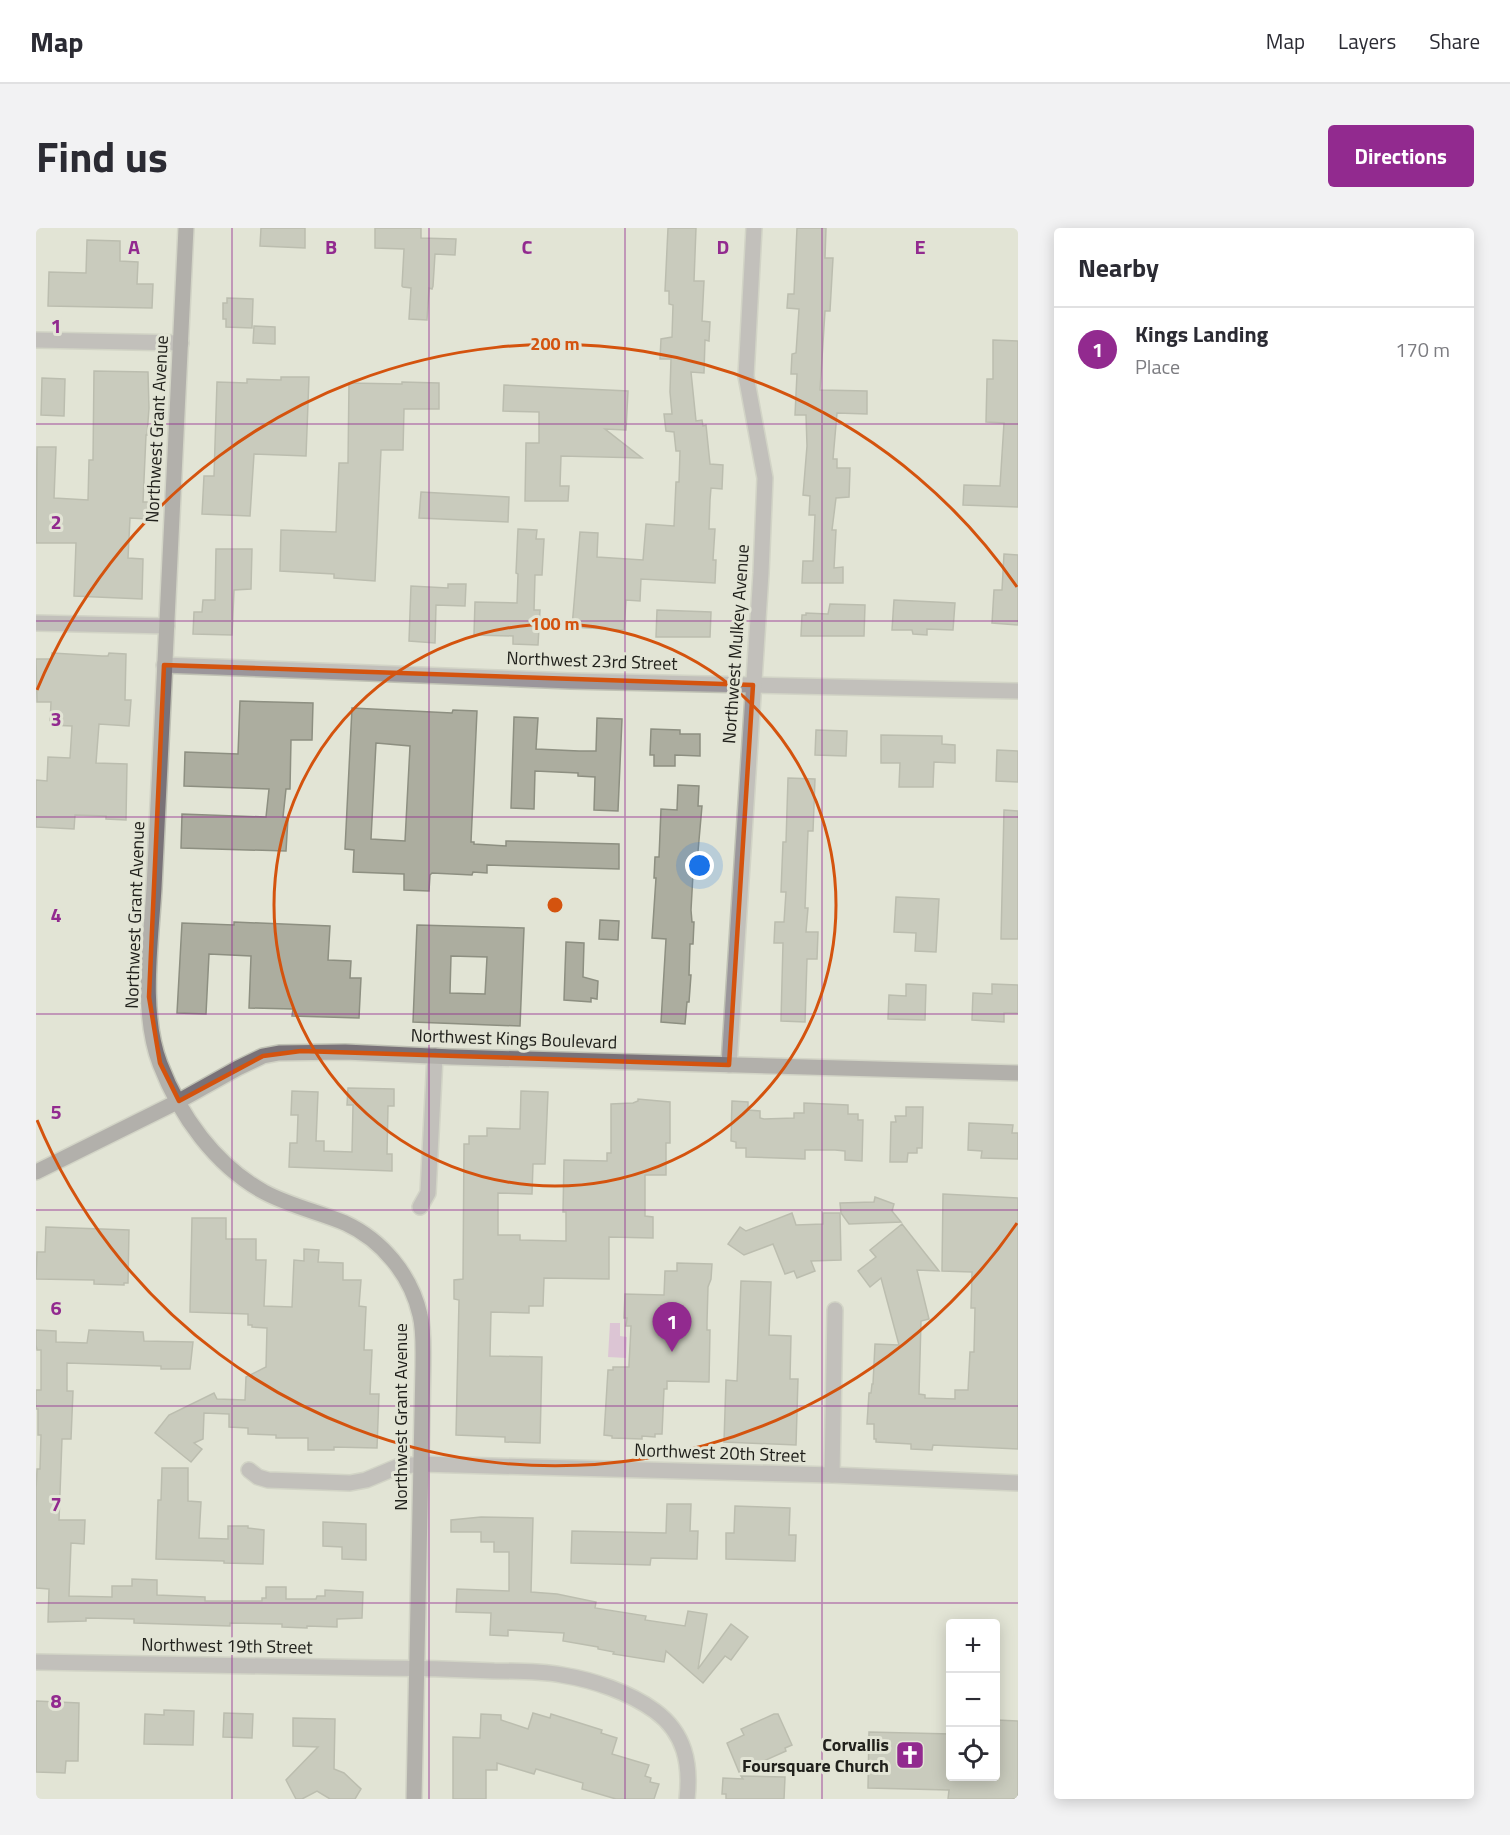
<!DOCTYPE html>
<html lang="en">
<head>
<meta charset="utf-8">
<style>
  body { margin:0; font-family:"Titillium Web",sans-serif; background:#f2f2f3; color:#2b2b33 }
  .controls { position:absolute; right:18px; bottom:18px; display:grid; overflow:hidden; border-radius:6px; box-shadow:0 3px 15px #0003 }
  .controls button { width:54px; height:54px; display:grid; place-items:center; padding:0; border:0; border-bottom:2px solid #e1e1e2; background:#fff; color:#2b2b33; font:30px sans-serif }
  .you { position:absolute; left:664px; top:638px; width:21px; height:21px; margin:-15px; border:4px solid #fff; border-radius:50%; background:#1a73e8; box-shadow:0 0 0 9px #1a73e833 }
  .badge { display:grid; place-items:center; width:39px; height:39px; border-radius:50%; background:#922a8f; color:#fff; font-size:20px; font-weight:700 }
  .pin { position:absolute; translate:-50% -50px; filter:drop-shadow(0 2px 3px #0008) }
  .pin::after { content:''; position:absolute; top:32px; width:21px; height:18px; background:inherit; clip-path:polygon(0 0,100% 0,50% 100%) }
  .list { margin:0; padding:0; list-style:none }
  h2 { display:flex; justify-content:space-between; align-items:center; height:78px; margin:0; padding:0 24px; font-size:26px }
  h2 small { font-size:20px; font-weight:400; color:#7c7c81 }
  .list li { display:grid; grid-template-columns:39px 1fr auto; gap:18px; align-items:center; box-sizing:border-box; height:84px; padding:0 24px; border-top:2px solid #e1e1e2 }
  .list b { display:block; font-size:22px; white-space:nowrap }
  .list p { margin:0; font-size:20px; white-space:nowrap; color:#7c7c81 }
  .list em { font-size:20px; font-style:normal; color:#7c7c81 }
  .icon { flex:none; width:33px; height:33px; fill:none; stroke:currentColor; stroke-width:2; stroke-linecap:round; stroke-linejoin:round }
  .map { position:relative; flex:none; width:982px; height:1571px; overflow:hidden; border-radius:6px }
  header { display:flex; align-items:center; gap:36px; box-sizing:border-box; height:84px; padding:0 30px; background:#fff; border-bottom:2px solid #e1e1e2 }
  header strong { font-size:28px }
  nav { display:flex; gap:33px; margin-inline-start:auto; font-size:21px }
  .intro { display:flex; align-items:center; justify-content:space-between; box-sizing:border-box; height:144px; padding:0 36px }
  h1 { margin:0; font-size:42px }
  .button { padding:15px 27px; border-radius:6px; background:#922a8f; color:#fff; font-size:21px; font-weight:700 }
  main { display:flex; gap:36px; padding:0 36px }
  aside { flex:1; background:#fff; border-radius:6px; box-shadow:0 3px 15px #0003 }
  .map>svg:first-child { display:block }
  .water { fill:#d6a1d2 }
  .building { fill:#acad9f; stroke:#8d8f81; stroke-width:1.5; fill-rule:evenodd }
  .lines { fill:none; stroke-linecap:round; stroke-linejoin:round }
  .street-casing { stroke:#bfc1b4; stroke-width:18 }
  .secondary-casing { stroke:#bfc1b4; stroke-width:18 }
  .street { stroke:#9b969b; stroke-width:15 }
  .secondary { stroke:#797278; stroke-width:15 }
  .marked { fill:none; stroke:#d4530e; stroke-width:4.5; stroke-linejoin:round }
  .grid { fill:none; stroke:#922a8f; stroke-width:1.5; stroke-opacity:0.55 }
  .ring { fill:none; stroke:#d4530e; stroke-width:3 }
  .labels { text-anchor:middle; stroke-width:6; stroke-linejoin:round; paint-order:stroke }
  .street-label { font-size:18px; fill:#21211c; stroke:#e2e4d5 }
  .poi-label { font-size:18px; font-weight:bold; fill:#21211c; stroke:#e2e4d5; text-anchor:end }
  .grid-label { font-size:20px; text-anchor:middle; font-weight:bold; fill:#922a8f; stroke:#e2e4d5; stroke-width:6; stroke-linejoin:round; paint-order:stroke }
  .centre { fill:#d4530e; stroke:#e2e4d5; stroke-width:3 }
  .ring-label { font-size:18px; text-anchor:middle; font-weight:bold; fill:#d4530e; stroke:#e2e4d5; stroke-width:6; stroke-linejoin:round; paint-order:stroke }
</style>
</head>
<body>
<header>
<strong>Map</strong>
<nav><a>Map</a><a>Layers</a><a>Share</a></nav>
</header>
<div class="intro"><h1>Find us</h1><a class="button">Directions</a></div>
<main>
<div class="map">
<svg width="982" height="1571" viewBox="0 0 982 1571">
  <rect width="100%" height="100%" fill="#e2e4d5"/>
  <path class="water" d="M574,1095H584V1108L591,1109L590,1130L572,1129Z"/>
  <g class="building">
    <path d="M225,0H269V20L224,18Z"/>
    <path d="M339,0H385V10L420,11L419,27L399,26L397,58L396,61L393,60L391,92L373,91L375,60L367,59L366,58L368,21L339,20Z"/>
    <path d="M632,0H660L658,53H668L666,93L674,94L673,113L669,112L668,145L655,144L660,193L666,192L667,198L670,197L674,236L687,237L686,261L675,260L674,272L673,301H679L677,332H680L679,355L605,351L604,373L590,372L588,402L536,399L544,304L562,305L561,329L607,332L610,296L638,298L640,254H643L644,223H640L638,204L630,203L628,186H636L634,164L635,131H624L625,111L636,109L637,77L633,76V63H629Z"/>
    <path d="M761,0H790L789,30H797L794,83H789L784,162L831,163V186L801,185L797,231H801V240H814L813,269L800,270L796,302H800L798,340L807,339V355H766L767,333H777L779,287H773L774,268L767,267L771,218L770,187H759L761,146H755L756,126L760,125L763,81L751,80L752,66H758Z"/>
    <path d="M51,12L84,13V33L102,34L101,56H117L116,80L12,78L13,44L50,45Z"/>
    <path d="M191,70L217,71L216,100L190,99V91H187V75H191Z"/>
    <path d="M218,98L239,99V116L217,115Z"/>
    <path d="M957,112L982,113V279L927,277L928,257L964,258L968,195L950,194L951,151H957Z"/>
    <path d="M58,143L112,144L113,180L111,207H110L107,274H113L112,291L94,290L92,330L107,331L106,371L38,368L40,315H0L1,219H20L18,270L52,272L53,232H57Z"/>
    <path d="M245,149H273L270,228L218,226L214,288L166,286L168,248H178L181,154L211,155V151L245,152Z"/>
    <path d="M6,150L29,151L28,188L5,187Z"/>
    <path d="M366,154L403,155V181H368L367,222H345L339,353L298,350V346L244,343L245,302L300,304L303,235H312L313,155L366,156Z"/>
    <path d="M468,157L592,163L590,202L569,201L606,230L525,228L524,258H533L532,273H489L490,215H503V184L467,183Z"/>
    <path d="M385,264L473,269L472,294L383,290Z"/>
    <path d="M482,301L501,302L500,311H508L506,347H499L498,382H504L502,417L477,416V408L438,407L439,374L481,375L482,346L480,345Z"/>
    <path d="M180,321H216L215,361L198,362L196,407L157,406L158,384H166L167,372H179Z"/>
    <path d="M968,326L982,327V397L956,395L958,362H966Z"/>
    <path d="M412,356H430L429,378L400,377L399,415L373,413L375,358L412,360Z"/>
    <path d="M858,372L919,375L917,402L891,401V407L877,406L876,402H856Z"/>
    <path d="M794,376L829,377L828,408H765L766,387H770V385L792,386Z"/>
    <path d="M621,382L675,384L674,409H620Z"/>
    <path d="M16,425L66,428H72L73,425L90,426L89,472H95L93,498L63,496L60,535L91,536L90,592L70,591V588L39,587L38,601L0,599V552L11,553L12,529L34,530L36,498L14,497L15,474H1L0,431H16Z"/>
    <path d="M204,473L277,475L276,512H255L254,561H250L247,589L252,590L250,623L145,620L146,586L230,589L233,561L148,558L149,524L202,526Z"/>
    <path d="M316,480L416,485L417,482L441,483L435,614H438V616L470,618V613L583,616V641L451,637V645L437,644L436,647L396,645L394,647L393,663L368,662V646L317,644L318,622L309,621ZM340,515L374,518L369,613L335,611Z"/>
    <path d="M478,489L502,490L500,521L543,523H560L561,490L586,491L582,583L558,582L559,549L542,548V545L499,543L498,581L475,580Z"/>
    <path d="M615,501L644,502V506H664V528L639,527V538H618V527H614Z"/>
    <path d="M780,502L811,503L810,528L779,527Z"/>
    <path d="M845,507L906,508V516L919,517V535L898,534L897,559H863L864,535H845Z"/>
    <path d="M961,522L982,523V554L960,553Z"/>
    <path d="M752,550L779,551L777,603H772L769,680H772L770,704H782L781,731H771L769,794L745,793L747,715H738L739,694H748L750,664H745L747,614H750Z"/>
    <path d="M642,557L663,558L662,578H666L660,646H657L655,682L656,694H658L657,716H654L653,747H655L653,774H651L649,796L625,794L630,711L616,710L620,650H618L619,629H623L625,581L641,582Z"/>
    <path d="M968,582L982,583V711H965Z"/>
    <path d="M860,669L903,671L900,724L879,723L880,705L858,704Z"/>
    <path d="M564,692L583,693L582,712L563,711Z"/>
    <path d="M198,694L294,698L292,732L315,733L314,750H325L323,790L256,788L257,781L213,780L215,728L173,726L170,786L141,785L146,695L198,697Z"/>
    <path d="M381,697L488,700L484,798L377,794ZM415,728L451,729L449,766L414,765Z"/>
    <path d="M530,714L548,715L547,749L562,753L561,771L555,770V774L528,772Z"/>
    <path d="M870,756L890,757L889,792L852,791L853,767L870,768Z"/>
    <path d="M956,756L982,757V785H968V794L936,792L937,765L956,766Z"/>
    <path d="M312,860L358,861V878H352L351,926H356V943L253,939L254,915H261L262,887H255L256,863L282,864L280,913H288V923L316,924L317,877H311Z"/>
    <path d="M485,863L512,864L509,936H497L496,966L462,965V1007H484V1012L530,1013V984H527L528,932L571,933V925H575V876L597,875L602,873V871L634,874V915H630V947H609V988L617,989V1010L573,1009V1051L508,1050L507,1078H493V1085L455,1084L454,1128L506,1129L504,1215L469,1214V1209L420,1207L423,1072L418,1071V1052L427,1051L428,916H433V908H451V900L484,901Z"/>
    <path d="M696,873L712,874V882L724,883V890L728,891L758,890V885H768V875L812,877V886H822V892H827L826,933L809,932V923L799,922H769V931L710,929V920H700V914L695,913Z"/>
    <path d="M870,879H887L886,920H881V925H872L871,934H854L855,894H860L859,888H870Z"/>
    <path d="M933,895L977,897L976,905H982V931L945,930L946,923L932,922Z"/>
    <path d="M907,966L982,970V1221L897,1217L896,1222L875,1221V1216L840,1214V1211H838V1196H831L833,1165H835L836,1156H837L839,1116L863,1117L845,1050L834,1059L822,1043L840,1029L834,1022L866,996L903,1043L881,1042L893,1091L885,1093L883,1166L889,1167V1170L919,1171V1162H932L934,1124H938L939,1080H935L936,1044L906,1043Z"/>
    <path d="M839,969L858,976L856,983L865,994L813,996L805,985L804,975L838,974Z"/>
    <path d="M756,985L760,997L787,996V985H804L805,1032L775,1033L779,1043L761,1050L758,1043L749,1046L737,1016L708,1027L692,1016L704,999L710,1003Z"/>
    <path d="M156,990H190V1011H220V1032H230L228,1078L256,1079L258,1032L268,1033V1021L283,1022L282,1034L307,1035V1052H325L323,1078L330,1079L328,1122H336L334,1166H343L341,1220L298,1219V1222H272V1210H240V1207L212,1206V1200L193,1199V1186L168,1185L167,1211L158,1215L166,1221L155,1234L119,1205L133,1187L178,1165L181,1171L209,1172L210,1149L230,1139L231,1100L216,1099V1097H212V1086L154,1084Z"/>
    <path d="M10,999L93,1002L92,1055H88V1057L58,1056V1052L0,1051L1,1024H9Z"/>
    <path d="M641,1035L676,1036L675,1051L672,1059L671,1094V1102H674L673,1154L631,1153V1161H628L626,1206H619V1209L606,1208V1211L576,1210V1208L568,1207L572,1142H577V1139H593V1137L595,1098H590L591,1090H588L589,1066L628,1067L629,1043H641Z"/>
    <path d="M705,1053L735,1054L733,1107L755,1108L754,1151H762L760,1217L688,1214L690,1152L701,1153Z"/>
    <path d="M0,1102L20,1103V1114L51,1115L53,1102L107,1104L108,1113L157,1114L154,1141H125V1138L31,1135V1163H37L35,1211H26L23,1292H49L48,1316L35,1315L33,1368L76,1369V1358H96V1351L121,1352V1367L169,1369V1373H226V1370H230V1359H250V1371H280L281,1368H289V1362L327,1364L326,1390L301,1391V1399L271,1398V1400L246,1399V1396L194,1395V1398L98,1395V1391L50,1390V1393L12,1394L13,1361L0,1360V1262L1,1241H4L5,1207H2V1181H0V1162H5V1122H1L0,1117Z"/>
    <path d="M126,1240H152V1273L165,1274L163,1310L192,1311V1298H212V1300L228,1302L227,1336L188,1335V1333L120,1331L122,1272H125Z"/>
    <path d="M631,1276H655L654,1303H662L661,1331L615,1330L614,1337L535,1335L536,1303L630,1305Z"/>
    <path d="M699,1278L754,1280L753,1307H760L759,1333L690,1331V1305H698Z"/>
    <path d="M445,1289L497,1290L495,1364L521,1366L560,1374L559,1380L610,1388L609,1392L649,1398L652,1383L671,1386L662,1441L695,1396L712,1409L695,1432L689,1428L667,1455L630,1423L628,1434L577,1426L578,1424L562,1421V1419L527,1413L528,1405L472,1402V1408L454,1407L455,1385L420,1384L421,1361L473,1363V1324H458V1314H445V1304H415V1292Z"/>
    <path d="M287,1294L330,1296V1332L306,1331V1319L287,1318Z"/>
    <path d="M0,1473L43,1475L42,1533H30L29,1545L0,1544Z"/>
    <path d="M128,1482L158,1483L157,1517L108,1516L109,1486L128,1487Z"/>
    <path d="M188,1485L217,1486L216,1510L187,1509Z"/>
    <path d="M497,1485L514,1490L515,1486L566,1502L565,1505L581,1510L576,1526L613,1537L609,1548L615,1550L614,1554L623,1556L618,1571H580L546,1561L547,1555L500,1541L498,1546L461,1535V1542H450V1571H417V1509L444,1510L445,1486L465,1487V1492L492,1501Z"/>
    <path d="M738,1486H742L756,1517L749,1520L750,1523L703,1544L691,1515L708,1507L705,1501Z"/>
    <path d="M257,1490L299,1491L298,1541L308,1545L325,1561L319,1571H294L281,1563L266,1571H260L250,1552L282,1519L257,1518Z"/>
    <path d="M960,1492L982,1493V1571H912L913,1562L832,1560L833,1504L915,1506V1548H960Z"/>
    <path d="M705,1548L749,1549L748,1571H690V1566H686L687,1550L707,1551Z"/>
  </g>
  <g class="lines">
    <g class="street-casing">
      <g id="street">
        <path d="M0,112L145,115"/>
        <path d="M0,395L131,398"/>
        <path d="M128,437L535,453L982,463"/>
        <path d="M693,837L725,345L729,250L710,148L718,0"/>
        <path d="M384,979L392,965L399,828"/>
        <path d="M213,1242L222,1249L232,1252L314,1255L330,1252L361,1239L385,1236L796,1247L982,1255"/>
        <path d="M796,1247L799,1082"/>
        <path d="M0,1434C113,1436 227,1438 340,1440C380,1440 419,1441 458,1443C481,1443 504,1443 526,1447C557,1452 593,1464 619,1483C649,1505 655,1536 651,1571"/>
      </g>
    </g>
    <g class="secondary-casing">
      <g id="secondary">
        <path d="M150,0L118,660C115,714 104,784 124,836C144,888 179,937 228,964C254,978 283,984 309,995C346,1012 375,1047 384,1087C388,1103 387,1121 387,1137L378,1571"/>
        <path d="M0,944L143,873L202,840L227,828L243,825L309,824L416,829L982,845"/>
      </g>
    </g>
    <use href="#street" class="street"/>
    <use href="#secondary" class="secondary"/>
  </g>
  <path d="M0 0H982V1571H0ZM128,437L717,457L693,837L265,823L227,828L143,873L124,835L113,769Z" fill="#e2e4d5" fill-opacity=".55" fill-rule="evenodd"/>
  <path class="marked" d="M128,437L717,457L693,837L265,823L227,828L143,873L124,835L113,769Z"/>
  <path class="grid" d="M196,0V1571M393,0V1571M589,0V1571M786,0V1571M0,196H982M0,393H982M0,589H982M0,786H982M0,982H982M0,1178H982M0,1375H982"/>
  <g class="ring">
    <circle cx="519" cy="677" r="281"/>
    <path d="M981 995A561 561 0 0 1 1 892M1 462A561 561 0 0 1 981 359"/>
  </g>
  <defs>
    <g id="church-square" transform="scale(1.5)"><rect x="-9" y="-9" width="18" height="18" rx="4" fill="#922a8f" stroke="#e2e4d5"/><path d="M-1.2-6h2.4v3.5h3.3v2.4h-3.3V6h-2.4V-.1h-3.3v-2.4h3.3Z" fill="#fff"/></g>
  </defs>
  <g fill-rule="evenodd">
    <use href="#church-square" x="874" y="1527"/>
  </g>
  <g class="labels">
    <g class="street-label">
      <text transform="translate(121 201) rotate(-87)" y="6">Northwest Grant Avenue</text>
      <text transform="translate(700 416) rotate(-86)" y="6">Northwest Mulkey Avenue</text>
      <text transform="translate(556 433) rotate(2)" y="6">Northwest 23rd Street</text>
      <text transform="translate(99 687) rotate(-88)" y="6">Northwest Grant Avenue</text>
      <text transform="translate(478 811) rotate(2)" y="6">Northwest Kings Boulevard</text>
      <text transform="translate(365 1189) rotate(-90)" y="6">Northwest Grant Avenue</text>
      <text transform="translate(684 1225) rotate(2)" y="6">Northwest 20th Street</text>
      <text transform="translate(191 1418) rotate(1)" y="6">Northwest 19th Street</text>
    </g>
    <g class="poi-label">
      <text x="853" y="1523">Corvallis<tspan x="853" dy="21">Foursquare Church</tspan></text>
    </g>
  </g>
  <g class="grid-label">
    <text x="98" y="26">A</text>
    <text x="295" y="26">B</text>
    <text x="491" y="26">C</text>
    <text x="687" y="26">D</text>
    <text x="884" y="26">E</text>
    <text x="20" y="105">1</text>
    <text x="20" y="301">2</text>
    <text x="20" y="498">3</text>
    <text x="20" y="694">4</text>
    <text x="20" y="891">5</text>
    <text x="20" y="1087">6</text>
    <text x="20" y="1283">7</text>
    <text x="20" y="1480">8</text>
  </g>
  <circle cx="519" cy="677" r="9" class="centre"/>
  <g class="ring-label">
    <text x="519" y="122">200 m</text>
    <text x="519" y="402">100 m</text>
  </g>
</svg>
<div class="controls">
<button>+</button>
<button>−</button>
<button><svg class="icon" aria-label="locate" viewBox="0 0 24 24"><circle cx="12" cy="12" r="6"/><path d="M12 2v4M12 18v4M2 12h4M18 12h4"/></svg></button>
</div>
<div class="you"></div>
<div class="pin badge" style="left:636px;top:1124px">1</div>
</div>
<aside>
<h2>Nearby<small></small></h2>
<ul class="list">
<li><span class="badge">1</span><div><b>Kings Landing</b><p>Place</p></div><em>170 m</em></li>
</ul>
</aside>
</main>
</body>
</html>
